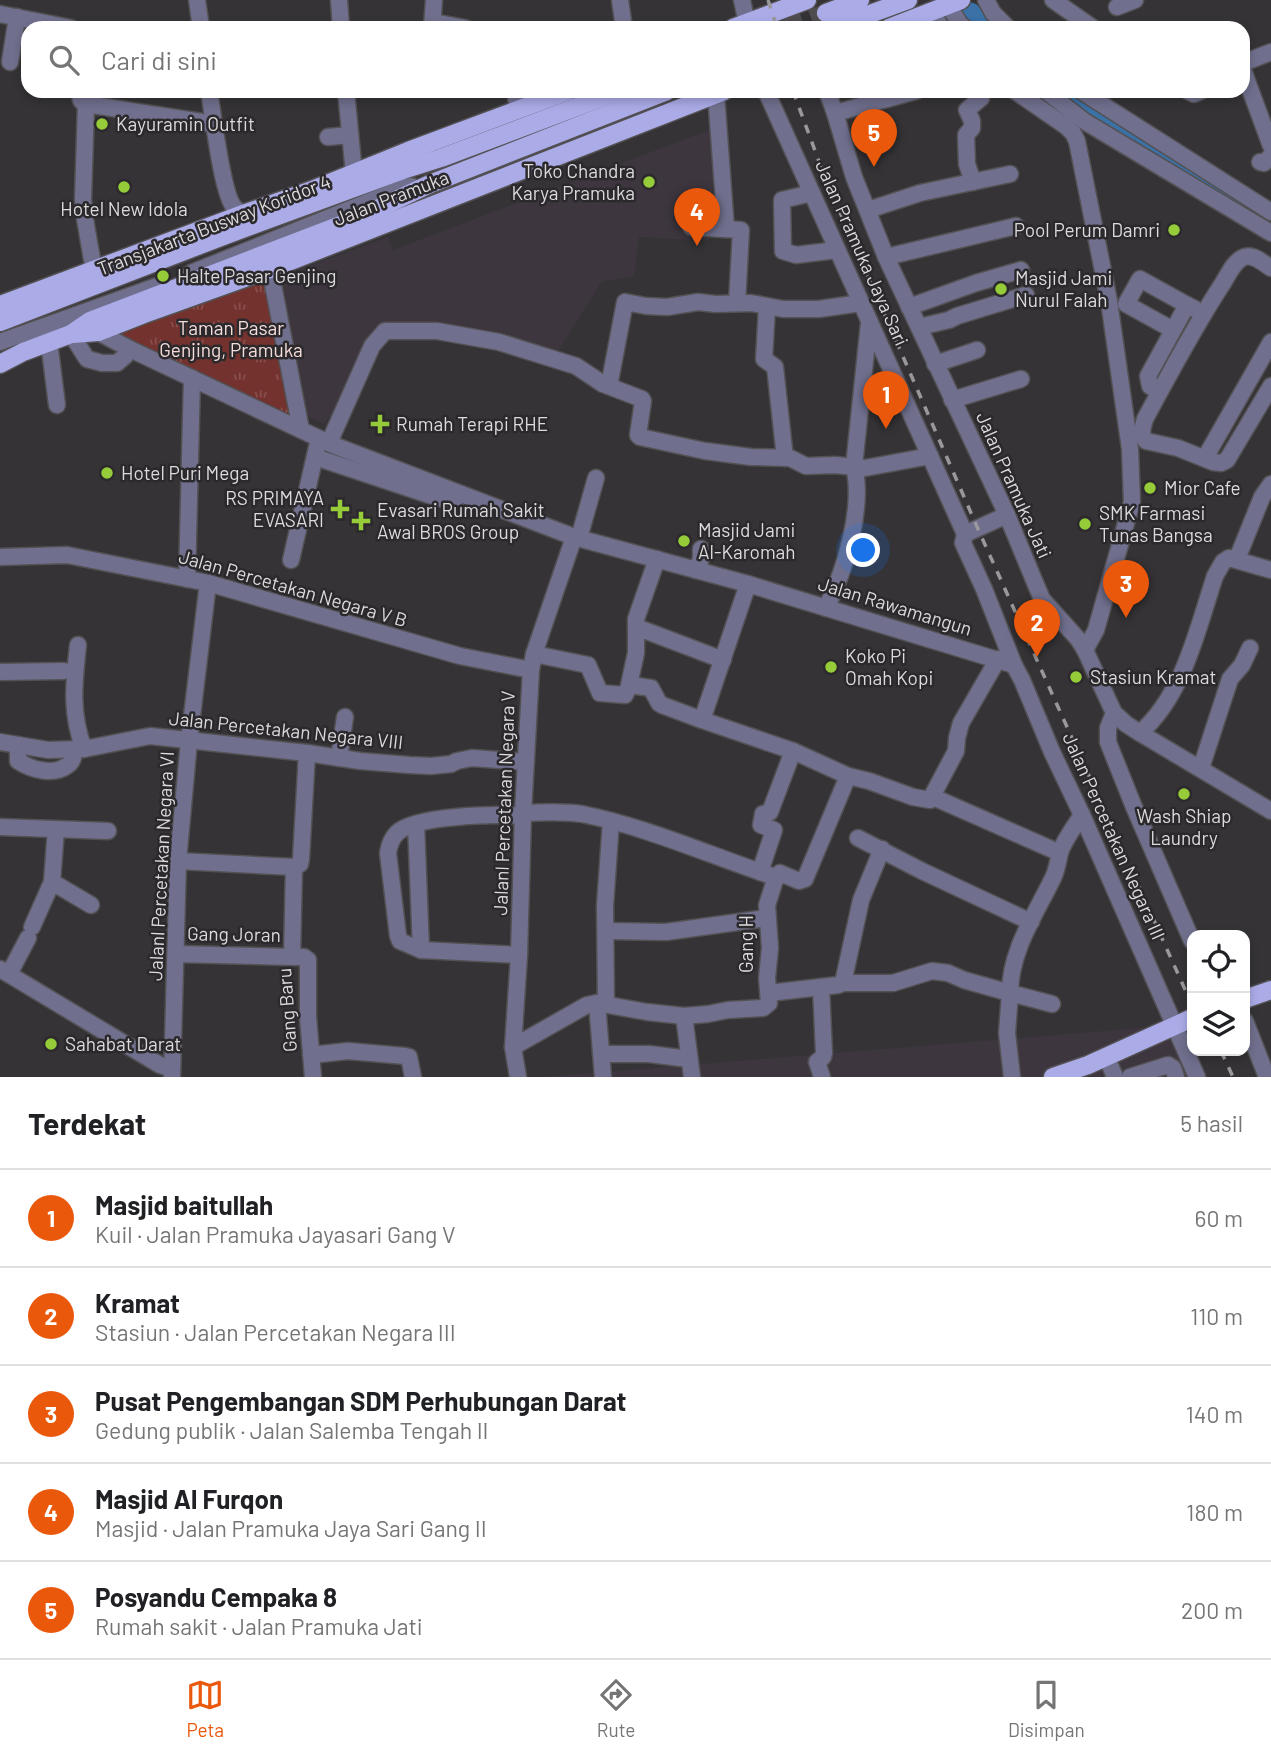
<!DOCTYPE html>
<html lang="id">
<head>
<meta charset="utf-8">
<style>
  body { margin:0; font-family:Barlow,sans-serif; background:#f6f6f6; color:#202124 }
  .controls { position:absolute; right:21px; bottom:21px; display:grid; overflow:hidden; border-radius:14px; box-shadow:0 4px 10px #0003 }
  .controls button { width:63px; height:63px; display:grid; place-items:center; padding:0; border:0; border-bottom:2px solid #e0e0e0; background:#fff; color:#202124; font:35px sans-serif }
  .you { position:absolute; left:864px; top:551px; width:24px; height:24px; margin:-18px; border:5px solid #fff; border-radius:50%; background:#1a73e8; box-shadow:0 0 0 10px #1a73e833 }
  .badge { display:grid; place-items:center; width:46px; height:46px; border-radius:50%; background:#ea580c; color:#fff; font-size:23px; font-weight:700 }
  .pin { position:absolute; translate:-50% -58px; filter:drop-shadow(0 2px 4px #0008) }
  .pin::after { content:''; position:absolute; top:37px; width:24px; height:21px; background:inherit; clip-path:polygon(0 0,100% 0,50% 100%) }
  .list { margin:0; padding:0; list-style:none }
  h2 { display:flex; justify-content:space-between; align-items:center; height:91px; margin:0; padding:0 28px; font-size:30px }
  h2 small { font-size:23px; font-weight:400; color:#757577 }
  .list li { display:grid; grid-template-columns:46px 1fr auto; gap:21px; align-items:center; box-sizing:border-box; height:98px; padding:0 28px; border-top:2px solid #e0e0e0 }
  .list b { display:block; font-size:26px; white-space:nowrap }
  .list p { margin:0; font-size:23px; white-space:nowrap; color:#757577 }
  .list em { font-size:23px; font-style:normal; color:#757577 }
  .icon { flex:none; width:38px; height:38px; fill:none; stroke:currentColor; stroke-width:2; stroke-linecap:round; stroke-linejoin:round }
  .map { position:relative; flex:none; width:1271px; height:1077px; overflow:hidden }
  .search { position:absolute; background:#fff; box-shadow:0 4px 10px #0003; left:21px; right:21px; top:21px; height:77px; display:flex; align-items:center; gap:18px; box-sizing:border-box; padding:0 24px; border-radius:21px; color:#757577; font-size:26px }
  .sheet { height:581px; background:#fff }
  nav { display:flex; justify-content:space-around; align-items:center; box-sizing:border-box; height:98px; border-top:2px solid #e0e0e0; background:#fff; font-size:19px; color:#757577 }
  nav a { display:grid; justify-items:center; gap:4px }
  nav .on { color:#ea580c }
  .map>svg:first-child { display:block }
  .built { fill:#3d363f }
  .park { fill:url(#park-tufts) }
  .lines { fill:none; stroke-linecap:round; stroke-linejoin:round }
  .river { stroke:#3a71a7; stroke-width:23 }
  .major-tunnel { stroke:#4e4c4f; stroke-width:18; stroke-dasharray:18 9; stroke-linecap:butt }
  .minor-casing { stroke:#535154; stroke-width:19 }
  .major-casing { stroke:#535154; stroke-width:21 }
  .minor { stroke:#70708e; stroke-width:16 }
  .major { stroke:#ababe8; stroke-width:18 }
  .rail { stroke:#9a989b; stroke-width:3.5; stroke-dasharray:9 9; stroke-linecap:butt }
  .poi-dot { fill:#96cc39; stroke:#2b292c; stroke-width:2.5 }
  .labels { text-anchor:middle; stroke-width:5; stroke-linejoin:round; paint-order:stroke }
  .poi-label { font-size:19px; fill:#dcdadd; stroke:#2b292c; text-anchor:start }
  .street-label { font-size:19px; fill:#dcdadd; stroke:#2b292c }
  .park-label { font-size:19px; fill:#f4dcd9; stroke:#2b292c }
</style>
</head>
<body>
<div class="map">
<svg width="1271" height="1077" viewBox="0 0 1271 1077">
  <defs>
    <pattern id="park-tufts" width="24" height="20" patternUnits="userSpaceOnUse" patternTransform="scale(1.75)"><rect width="24" height="20" fill="#74322e"/><path d="M3 7l-1-3M5 7V3M7 7l1-3M15 17l-1-3M17 17v-4M19 17l1-3" fill="none" stroke="#874f4c"/></pattern>
  </defs>
  <rect width="100%" height="100%" fill="#353336"/>
  <g class="built">
    <path d="M717,127L709,241L639,237L634,277L602,281L557,353L378,330L341,402L324,424L299,412L274,279L388,237L393,250Z"/>
    <path d="M1177,1025L1197,1077H542Z"/>
  </g>
  <path class="park" d="M270,269L301,430L98,332Z"/>
  <g class="lines">
    <g class="river">
      <path d="M970,14L982,28"/>
      <path d="M1052,91L1166,158L1234,203"/>
    </g>
    <path class="major-tunnel" d="M786,28L826,13"/>
    <g class="minor-casing">
      <g id="minor">
        <path d="M197,0L201,28"/>
        <path d="M339,0L341,28"/>
        <path d="M620,0L624,28"/>
        <path d="M742,0L747,23"/>
        <path d="M986,0L993,13L1008,28"/>
        <path d="M1053,0L1093,28"/>
        <path d="M948,5L960,24L965,28"/>
        <path d="M1117,7L1135,0"/>
        <path d="M933,12L941,28"/>
        <path d="M0,14L71,28"/>
        <path d="M433,22L465,28"/>
        <path d="M432,28L434,0"/>
        <path d="M10,62L17,17"/>
        <path d="M1243,63L1271,52"/>
        <path d="M1243,70L1271,146"/>
        <path d="M82,91C80,98 79,101 86,104L215,124"/>
        <path d="M209,91C213,113 222,194 234,207C236,210 240,212 243,214"/>
        <path d="M346,91L354,174"/>
        <path d="M515,91L518,110"/>
        <path d="M766,91L965,534L963,543L984,589L1014,665L1022,680L1052,752L1082,815L1197,1077"/>
        <path d="M827,91L835,113L854,177L886,257L1007,515L1036,585L1042,599L1078,639L1085,650L1114,713L1126,724L1140,733L1271,811"/>
        <path d="M1015,91L1067,127L1073,133L1077,141L1109,301L1130,449L1132,502L1096,630L1085,650"/>
        <path d="M1046,91L1084,121L1271,233"/>
        <path d="M1081,91L1271,212"/>
        <path d="M1188,91L1194,94L1201,91"/>
        <path d="M716,94L726,229"/>
        <path d="M86,104L83,199L85,219L94,271"/>
        <path d="M835,113L916,91"/>
        <path d="M328,137L350,135"/>
        <path d="M1260,162L1264,163L1271,156"/>
        <path d="M973,182L967,164L966,135L972,128V121L967,110L981,98L979,91"/>
        <path d="M812,193L782,200L783,251L796,255L837,250"/>
        <path d="M868,210L920,193L1010,174"/>
        <path d="M691,227L741,230L737,303"/>
        <path d="M886,257L1016,226"/>
        <path d="M1271,268C1263,263 1252,252 1242,258C1233,263 1228,275 1223,283C1194,327 1170,373 1145,419L1142,430L1143,437L1146,441L1178,448L1213,462L1221,463L1227,460L1271,386"/>
        <path d="M270,269L301,430"/>
        <path d="M191,273L405,187L411,186"/>
        <path d="M767,307L764,359L775,367L785,458"/>
        <path d="M909,307L976,283L1021,270"/>
        <path d="M919,327L949,320L957,316L1026,295"/>
        <path d="M1173,330L1126,304L1140,279L1187,305"/>
        <path d="M98,332L130,349L333,445L574,537L748,584L1014,665"/>
        <path d="M71,334L87,359L102,363H117L125,356L130,349"/>
        <path d="M0,342L160,285"/>
        <path d="M49,342L57,405"/>
        <path d="M935,364L977,350"/>
        <path d="M609,386L625,302L646,306L667,307L698,302L716,304L751,303L783,309H819L861,303"/>
        <path d="M1160,391L1150,386L1148,376L1187,305L1195,309"/>
        <path d="M952,400L1021,379"/>
        <path d="M329,443L372,346L385,331H437L499,342L576,366L603,384L642,399L643,401L638,435L640,437L705,451L751,457L790,458L806,466L835,465L865,468L930,456"/>
        <path d="M315,457L438,498L453,500L461,494"/>
        <path d="M1205,458L1271,342"/>
        <path d="M965,534L1007,515"/>
        <path d="M579,538L596,478"/>
        <path d="M0,557L67,555L208,583L460,656L531,670"/>
        <path d="M1237,559L1262,497L1271,484"/>
        <path d="M291,560L317,447"/>
        <path d="M696,570L701,559V549"/>
        <path d="M187,579L192,378"/>
        <path d="M826,608C845,571 864,508 854,466L869,323"/>
        <path d="M636,627L723,660"/>
        <path d="M78,645C74,682 70,713 84,749"/>
        <path d="M534,654L588,665L600,693L625,695L630,685L651,688L659,703L662,705L702,720L793,751L848,776L869,781L913,797L930,800L956,751L957,738L961,723L998,659"/>
        <path d="M0,672L64,671"/>
        <path d="M629,685L636,653V619L657,559"/>
        <path d="M1114,713L1108,728V742L1134,807L1192,941"/>
        <path d="M702,720L748,584"/>
        <path d="M1140,733C1184,694 1197,630 1215,576L1223,562L1229,558L1271,570"/>
        <path d="M0,742L48,750L84,749L150,736L307,753L360,761L409,765L431,766L451,764L457,761L472,758L526,762"/>
        <path d="M18,745V761C32,770 54,776 68,765C73,762 74,754 75,749"/>
        <path d="M339,758L345,717"/>
        <path d="M1201,768L1230,679L1242,665L1250,648"/>
        <path d="M933,797L1060,853"/>
        <path d="M416,824L421,950"/>
        <path d="M0,827L108,831"/>
        <path d="M858,838L922,871L1031,922"/>
        <path d="M178,861L294,867L300,864L301,859L307,753"/>
        <path d="M294,867L292,957H304L308,960V1017L313,1077"/>
        <path d="M760,872L774,830L761,825L763,814L770,812L793,751"/>
        <path d="M775,880L780,873L799,881L805,879L848,776"/>
        <path d="M52,882L91,905"/>
        <path d="M32,927L52,882L56,829"/>
        <path d="M607,931L666,932L767,918"/>
        <path d="M176,954L292,957"/>
        <path d="M519,955L421,950L400,941L398,936L388,853C389,846 391,839 397,833C415,815 497,814 523,816"/>
        <path d="M0,969L160,1065L172,1069"/>
        <path d="M9,974L28,938"/>
        <path d="M843,983H893L932,971L948,973L964,980L1010,993L1007,1033L1012,1077"/>
        <path d="M821,987L824,1053L823,1057L817,1062L822,1077"/>
        <path d="M769,993L838,985L843,983L861,900L882,849"/>
        <path d="M597,1003L603,1077"/>
        <path d="M1052,1004L1010,993C1010,951 1035,915 1053,878C1057,870 1058,861 1060,852C1065,839 1074,827 1082,815"/>
        <path d="M606,1005L605,906L611,821"/>
        <path d="M684,1016L692,1077"/>
        <path d="M1245,1021L1267,1077"/>
        <path d="M513,1047L587,1005L597,1003L647,1012L684,1016L708,1014L728,1010L763,1008L769,1003L767,978L770,948L767,905L775,880L772,876C709,855 647,827 582,814C564,811 542,812 523,813"/>
        <path d="M601,1054H649L689,1059"/>
        <path d="M311,1055L348,1051L405,1056L409,1057L413,1077"/>
        <path d="M1106,1056L1115,1077"/>
        <path d="M172,1077L178,861L189,741L208,583"/>
        <path d="M518,1077L513,1047L519,955L523,813L531,670L534,654L574,537"/>
        <path d="M1130,1077L1168,1065L1173,1068L1176,1077"/>
      </g>
    </g>
    <g class="major-casing">
      <g id="major">
        <path d="M826,13L860,0"/>
        <path d="M733,28L807,0"/>
        <path d="M832,28L908,0"/>
        <path d="M889,28L961,0"/>
        <path d="M0,305L243,214L312,190L408,151L568,91"/>
        <path d="M0,322L226,235L403,170L441,158L619,91"/>
        <path d="M73,334L98,332L144,314L270,269L724,91"/>
        <path d="M0,364L23,352L71,334L90,321L354,220L430,184L667,91"/>
        <path d="M1245,999L1271,990"/>
        <path d="M1053,1077L1088,1065L1192,1018"/>
      </g>
    </g>
    <use href="#minor" class="minor"/>
    <use href="#major" class="major"/>
    <g class="rail">
      <path d="M768,0L777,28"/>
      <path d="M793,91L824,175L978,529L1192,1005"/>
      <path d="M1221,1051L1233,1077"/>
    </g>
  </g>
  <g class="poi-dot">
    <circle cx="102" cy="124" r="7"/>
    <circle cx="649" cy="182" r="7"/>
    <circle cx="124" cy="187" r="7"/>
    <circle cx="1174" cy="230" r="7"/>
    <circle cx="163" cy="276" r="7"/>
    <circle cx="1001" cy="289" r="7"/>
    <path d="M376.5 413.5h7v7h7v7h-7v7h-7v-7h-7v-7h7z"/>
    <circle cx="107" cy="473" r="7"/>
    <circle cx="1150" cy="488" r="7"/>
    <path d="M336.5 498.5h7v7h7v7h-7v7h-7v-7h-7v-7h7z"/>
    <path d="M357.5 510.5h7v7h7v7h-7v7h-7v-7h-7v-7h7z"/>
    <circle cx="1085" cy="524" r="7"/>
    <circle cx="684" cy="541" r="7"/>
    <circle cx="831" cy="667" r="7"/>
    <circle cx="1076" cy="677" r="7"/>
    <circle cx="1184" cy="794" r="7"/>
    <circle cx="51" cy="1044" r="7"/>
  </g>
  <g class="labels">
    <g class="poi-label">
      <text x="116" y="131">Kayuramin Outfit</text>
      <text x="635" y="178" text-anchor="end">Toko Chandra<tspan x="635" dy="22">Karya Pramuka</tspan></text>
      <text x="124" y="216" text-anchor="middle">Hotel New Idola</text>
      <text x="1160" y="237" text-anchor="end">Pool Perum Damri</text>
      <text x="177" y="283">Halte Pasar Genjing</text>
      <text x="1015" y="285">Masjid Jami<tspan x="1015" dy="22">Nurul Falah</tspan></text>
      <text x="396" y="431">Rumah Terapi RHE</text>
      <text x="121" y="480">Hotel Puri Mega</text>
      <text x="1164" y="495">Mior Cafe</text>
      <text x="324" y="505" text-anchor="end">RS PRIMAYA<tspan x="324" dy="22">EVASARI</tspan></text>
      <text x="377" y="517">Evasari Rumah Sakit<tspan x="377" dy="22">Awal BROS Group</tspan></text>
      <text x="1099" y="520">SMK Farmasi<tspan x="1099" dy="22">Tunas Bangsa</tspan></text>
      <text x="698" y="537">Masjid Jami<tspan x="698" dy="22">Al-Karomah</tspan></text>
      <text x="845" y="663">Koko Pi<tspan x="845" dy="22">Omah Kopi</tspan></text>
      <text x="1090" y="684">Stasiun Kramat</text>
      <text x="1184" y="823" text-anchor="middle">Wash Shiap<tspan x="1184" dy="22">Laundry</tspan></text>
      <text x="65" y="1051">Sahabat Darat</text>
    </g>
    <g class="street-label">
      <text transform="translate(391 198) rotate(-21)" y="7">Jalan Pramuka</text>
      <text transform="translate(214 225) rotate(-21)" y="7">Transjakarta Busway Koridor 4</text>
      <text transform="translate(862 253) rotate(66)" y="7">Jalan Pramuka Jaya Sari</text>
      <text transform="translate(1014 485) rotate(66)" y="7">Jalan Pramuka Jati</text>
      <text transform="translate(293 588) rotate(16)" y="7">Jalan Percetakan Negara V B</text>
      <text transform="translate(895 606) rotate(17)" y="7">Jalan Rawamangun</text>
      <text transform="translate(286 730) rotate(6)" y="7">Jalan Percetakan Negara VIII</text>
      <text transform="translate(504 803) rotate(-88)" y="7">Jalanl Percetakan Negara V</text>
      <text transform="translate(1114 836) rotate(66)" y="7">Jalan Percetakan Negara III</text>
      <text transform="translate(161 866) rotate(-87)" y="7">Jalanl Percetakan Negara VI</text>
      <text transform="translate(234 934) rotate(1)" y="7">Gang Joran</text>
      <text transform="translate(746 944) rotate(-90)" y="7">Gang H</text>
      <text transform="translate(287 1010) rotate(-94)" y="7">Gang Baru</text>
    </g>
    <g class="park-label">
      <text x="231" y="335">Taman Pasar<tspan x="231" dy="22">Genjing, Pramuka</tspan></text>
    </g>
  </g>
</svg>
<div class="controls">
<button><svg class="icon" aria-label="locate" viewBox="0 0 24 24"><circle cx="12" cy="12" r="6"/><path d="M12 2v4M12 18v4M2 12h4M18 12h4"/></svg></button>
<button><svg class="icon" aria-label="layers" viewBox="0 0 24 24"><path d="M12 4l9 5-9 5-9-5zM3 14l9 5 9-5"/></svg></button>
</div>
<div class="you"></div>
<div class="pin badge" style="left:886px;top:429px">1</div>
<div class="pin badge" style="left:1037px;top:657px">2</div>
<div class="pin badge" style="left:1126px;top:618px">3</div>
<div class="pin badge" style="left:697px;top:246px">4</div>
<div class="pin badge" style="left:874px;top:167px">5</div>
<div class="search"><svg class="icon" aria-label="search" viewBox="0 0 24 24"><circle cx="10" cy="10" r="6"/><path d="M15 15l6 6"/></svg>Cari di sini</div>
</div>
<section class="sheet">
<h2>Terdekat<small>5 hasil</small></h2>
<ul class="list">
<li><span class="badge">1</span><div><b>Masjid baitullah</b><p>Kuil · Jalan Pramuka Jayasari Gang V</p></div><em>60 m</em></li>
<li><span class="badge">2</span><div><b>Kramat</b><p>Stasiun · Jalan Percetakan Negara III</p></div><em>110 m</em></li>
<li><span class="badge">3</span><div><b>Pusat Pengembangan SDM Perhubungan Darat</b><p>Gedung publik · Jalan Salemba Tengah II</p></div><em>140 m</em></li>
<li><span class="badge">4</span><div><b>Masjid Al Furqon</b><p>Masjid · Jalan Pramuka Jaya Sari Gang II</p></div><em>180 m</em></li>
<li><span class="badge">5</span><div><b>Posyandu Cempaka 8</b><p>Rumah sakit · Jalan Pramuka Jati</p></div><em>200 m</em></li>
</ul>
</section>
<nav>
<a class="on"><svg class="icon" aria-label="map" viewBox="0 0 24 24"><path d="M3 6l6-2 6 2 6-2v14l-6 2-6-2-6 2zM9 4v14M15 6v14"/></svg>Peta</a>
<a><svg class="icon" aria-label="directions" viewBox="0 0 24 24"><path d="M12 3l9 9-9 9-9-9zM9 14v-3h6M13 9l2 2-2 2"/></svg>Rute</a>
<a><svg class="icon" aria-label="saved" viewBox="0 0 24 24"><path d="M7 4h10v16l-5-4-5 4z"/></svg>Disimpan</a>
</nav>
</body>
</html>
